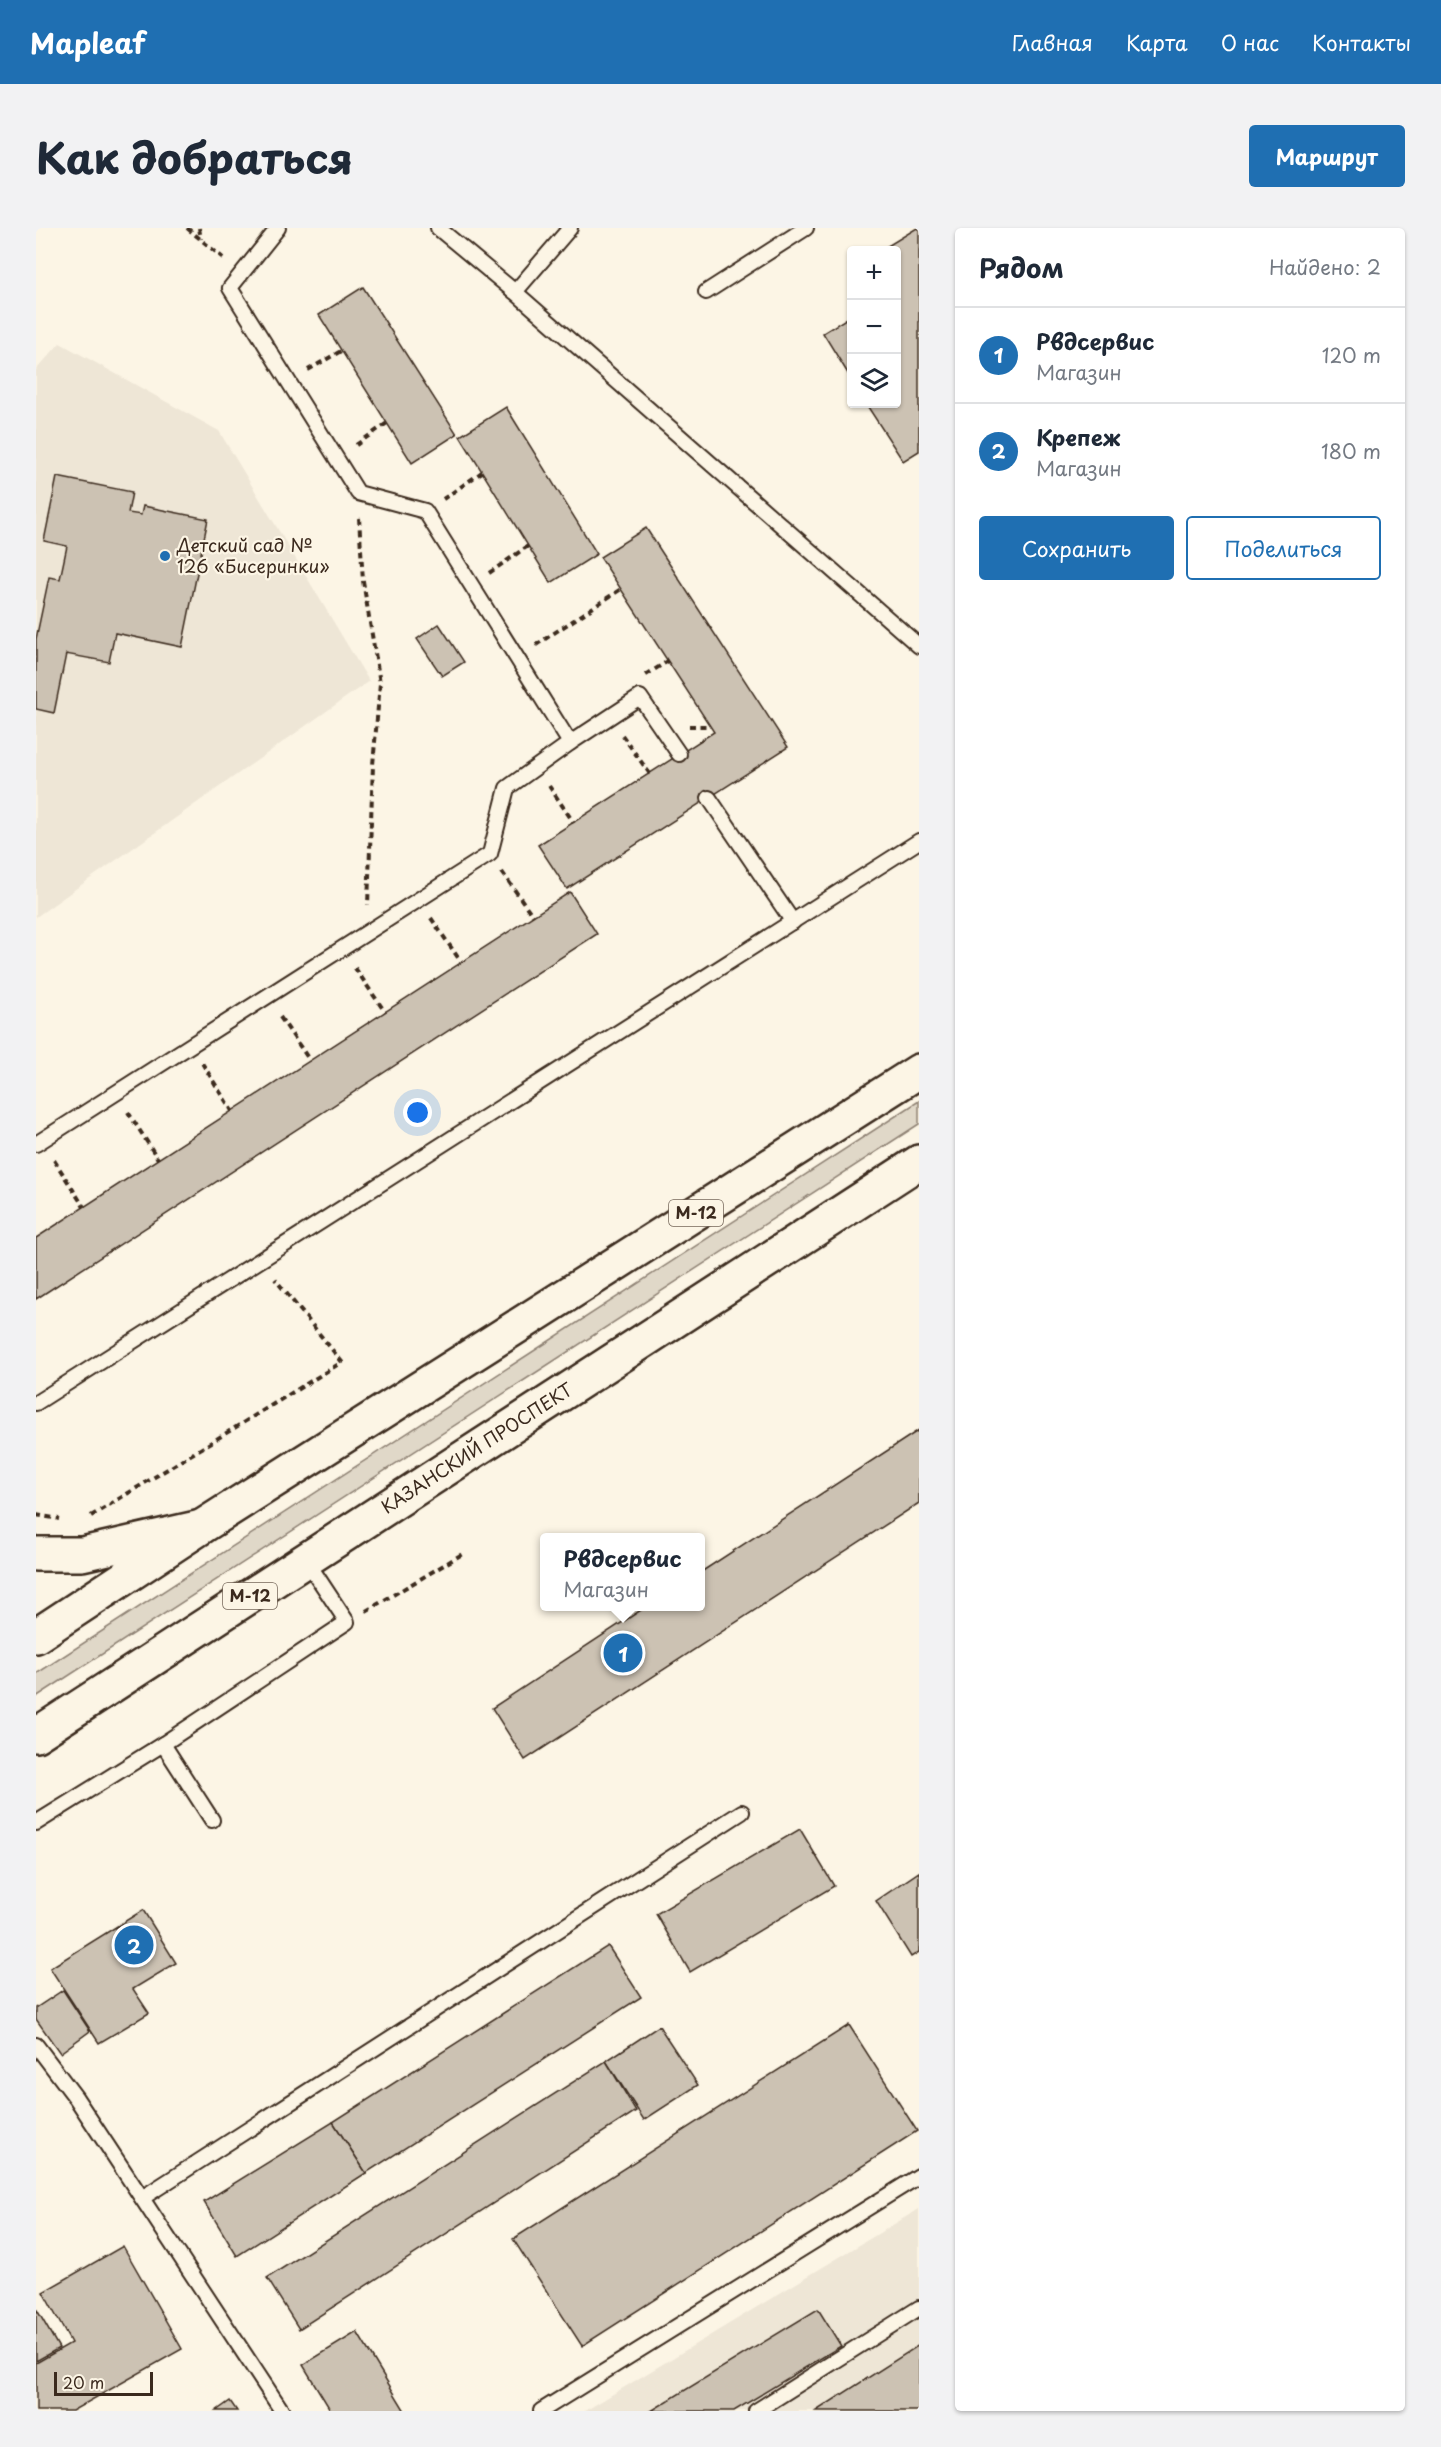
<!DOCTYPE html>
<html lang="ru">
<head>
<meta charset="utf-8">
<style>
  body { margin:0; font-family:"Playpen Sans",sans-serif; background:#f2f2f3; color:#1f2937 }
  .controls { position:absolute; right:18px; top:18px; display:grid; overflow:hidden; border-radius:6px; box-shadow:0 2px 4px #0004 }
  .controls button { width:54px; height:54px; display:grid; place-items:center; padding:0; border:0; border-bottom:2px solid #e0e1e3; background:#fff; color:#1f2937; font:30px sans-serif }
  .scale { position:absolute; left:18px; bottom:15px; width:99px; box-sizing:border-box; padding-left:6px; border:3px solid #3b2a1e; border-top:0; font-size:16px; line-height:21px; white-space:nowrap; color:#3b2a1e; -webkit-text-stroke:4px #fcf5e5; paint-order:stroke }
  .you { position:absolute; left:382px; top:885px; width:21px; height:21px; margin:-15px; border:4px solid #fff; border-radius:50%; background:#1a73e8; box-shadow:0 0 0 9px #1a73e833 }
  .badge { display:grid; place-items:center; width:39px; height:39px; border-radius:50%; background:#1f6fb2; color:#fff; font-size:20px; font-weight:700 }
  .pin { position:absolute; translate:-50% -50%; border:3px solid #fff; box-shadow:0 2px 6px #0006 }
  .popup { position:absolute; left:504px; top:1305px; width:165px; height:78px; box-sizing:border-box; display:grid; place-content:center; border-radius:6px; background:#fff; filter:drop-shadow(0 2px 4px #0005); font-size:20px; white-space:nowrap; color:#747a83 }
  .popup b { font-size:22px; color:#1f2937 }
  .popup::after { content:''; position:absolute; left:50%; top:100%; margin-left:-12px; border:12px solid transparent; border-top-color:#fff }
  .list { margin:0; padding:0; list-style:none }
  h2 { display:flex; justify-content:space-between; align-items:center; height:78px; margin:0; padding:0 24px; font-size:26px }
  h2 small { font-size:20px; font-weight:400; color:#747a83 }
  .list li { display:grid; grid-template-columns:39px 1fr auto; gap:18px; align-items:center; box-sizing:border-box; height:96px; padding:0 24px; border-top:2px solid #e0e1e3 }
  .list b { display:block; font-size:22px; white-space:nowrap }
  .list p { margin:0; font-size:20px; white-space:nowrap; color:#747a83 }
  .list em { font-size:20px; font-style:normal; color:#747a83 }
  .actions { display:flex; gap:12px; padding:18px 24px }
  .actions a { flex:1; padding:14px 0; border:2px solid #1f6fb2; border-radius:6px; text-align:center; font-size:21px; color:#1f6fb2 }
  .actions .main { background:#1f6fb2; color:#fff }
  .icon { flex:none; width:33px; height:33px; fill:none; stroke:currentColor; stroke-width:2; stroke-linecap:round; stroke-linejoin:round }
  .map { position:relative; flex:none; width:883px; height:2183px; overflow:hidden; border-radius:6px }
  header { display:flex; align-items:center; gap:36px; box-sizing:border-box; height:84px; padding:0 30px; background:#1f6fb2; color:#fff }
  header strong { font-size:28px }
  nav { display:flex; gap:33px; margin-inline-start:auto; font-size:21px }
  .intro { display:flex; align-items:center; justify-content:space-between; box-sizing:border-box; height:144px; padding:0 36px }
  h1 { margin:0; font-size:42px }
  .button { padding:15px 27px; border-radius:6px; background:#1f6fb2; color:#fff; font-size:21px; font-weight:700 }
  main { display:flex; gap:36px; padding:0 36px }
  aside { flex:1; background:#fff; border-radius:6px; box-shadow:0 2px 4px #0004 }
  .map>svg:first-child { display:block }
  .built { fill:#eee6d6 }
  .green { fill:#e0d8c8; stroke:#8e8173; stroke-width:1.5 }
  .building { fill:#ccc2b3; stroke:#3b2a1e; stroke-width:1.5 }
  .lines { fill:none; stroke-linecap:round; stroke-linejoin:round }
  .lane-casing { stroke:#3b2a1e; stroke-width:18 }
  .secondary-casing { stroke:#3b2a1e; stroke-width:38 }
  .primary-casing { stroke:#3b2a1e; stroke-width:38 }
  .path { stroke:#3b2a1e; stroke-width:4; stroke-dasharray:6 4.5; stroke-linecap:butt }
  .lane { stroke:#fcf5e5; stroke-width:14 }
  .secondary { stroke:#fcf5e5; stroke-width:33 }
  .primary { stroke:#fcf5e5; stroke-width:33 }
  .poi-dot { fill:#1f6fb2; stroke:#fcf5e5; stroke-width:2 }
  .labels { text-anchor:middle; stroke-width:4.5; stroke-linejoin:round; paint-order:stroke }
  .shield { fill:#fcf5e5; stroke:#75675a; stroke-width:1.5 }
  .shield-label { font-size:16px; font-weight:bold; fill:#3b2a1e }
  .poi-label { font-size:18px; fill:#3b2a1e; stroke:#fcf5e5; text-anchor:start }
  .street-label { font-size:18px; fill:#3b2a1e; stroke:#fcf5e5 }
</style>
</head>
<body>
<header>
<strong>Mapleaf</strong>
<nav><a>Главная</a><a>Карта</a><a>О нас</a><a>Контакты</a></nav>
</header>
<div class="intro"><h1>Как добраться</h1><a class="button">Маршрут</a></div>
<main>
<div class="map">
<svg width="883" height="2183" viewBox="0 0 883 2183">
  <rect width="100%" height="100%" fill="#fcf5e5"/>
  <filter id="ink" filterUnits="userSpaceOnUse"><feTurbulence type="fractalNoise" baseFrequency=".0167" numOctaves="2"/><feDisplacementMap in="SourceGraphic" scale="12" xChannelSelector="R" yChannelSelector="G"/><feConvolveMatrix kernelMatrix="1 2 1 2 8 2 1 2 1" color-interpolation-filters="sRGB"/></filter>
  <g filter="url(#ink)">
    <g class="built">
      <path d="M24,115L183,203L333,453L0,689V142Z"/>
      <path d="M883,1981V2183H549Z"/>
    </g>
    <path class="green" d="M883,873V896L0,1469V1446Z"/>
    <g class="building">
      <path d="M881,0H883V223L867,233L830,176H860V22H845Z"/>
      <path d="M327,59L421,206L376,235L283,87Z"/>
      <path d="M816,87V152L787,105Z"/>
      <path d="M470,179L561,326L515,355L424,208Z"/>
      <path d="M21,249L96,264L92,285L105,287L107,278L172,291L146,419L79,405L73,434L30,426L18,485L0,481V411L13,349L24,351L31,318L8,313Z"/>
      <path d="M610,300L752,519L531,661L502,617L678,504L564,329Z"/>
      <path d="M403,396L428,434L406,448L381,411Z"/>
      <path d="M534,664L561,706L0,1071V1010Z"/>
      <path d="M883,1202V1275L489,1532L456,1480L611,1378H665V1344Z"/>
      <path d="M764,1601L798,1658L654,1744L620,1686Z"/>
      <path d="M883,1644V1724L875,1729L840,1673Z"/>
      <path d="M107,1682L140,1735L97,1761L113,1785L63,1815L14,1740Z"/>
      <path d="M572,1718L605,1769L330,1945L297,1894Z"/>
      <path d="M27,1762L54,1803L24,1825L0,1791V1780Z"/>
      <path d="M813,1797L881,1903L546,2118L477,2011Z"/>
      <path d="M623,1798L662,1857L608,1892L570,1833Z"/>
      <path d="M570,1833L600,1883L263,2101L231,2050Z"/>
      <path d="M297,1894L330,1945L201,2028L168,1974Z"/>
      <path d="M87,2018L146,2121L36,2183H0V2135L35,2115L7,2064Z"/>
      <path d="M782,2081L805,2118L698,2183H615Z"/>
      <path d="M1,2082L23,2120L0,2133V2083Z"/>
      <path d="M321,2104L369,2183H295L267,2137Z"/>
      <path d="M883,2117V2183H780Z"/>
      <path d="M194,2173L201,2183H180Z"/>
    </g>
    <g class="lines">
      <g class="lane-casing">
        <g id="lane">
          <path d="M402,0L479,64L883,418"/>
          <path d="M479,64L534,0"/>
          <path d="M670,64L770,0"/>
          <path d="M534,515L604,469L643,526"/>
          <path d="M673,570L757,694"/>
          <path d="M0,916L454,626L471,560L534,515L389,283L322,265L194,60L242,0"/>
          <path d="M0,1175L883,613"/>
          <path d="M127,1516L176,1592"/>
          <path d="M0,1595L127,1516L311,1394L270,1332"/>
          <path d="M0,1817L40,1870L246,2183"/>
          <path d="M106,1970L706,1584"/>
          <path d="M505,2183L883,1948"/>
          <path d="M720,2183L883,2080"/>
        </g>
      </g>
      <g class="secondary-casing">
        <path id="secondary" d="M0,1326H46L165,1299"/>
      </g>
      <g class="primary-casing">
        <g id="primary">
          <path d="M0,1408L167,1298L883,843"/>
          <path id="s1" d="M0,1507L883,934"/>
        </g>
      </g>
      <g class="path">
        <path d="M151,0L187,30"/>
        <path d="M163,0L165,11"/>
        <path d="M272,142L305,123"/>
        <path d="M320,217L351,195"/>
        <path d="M407,271L446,244"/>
        <path d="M323,290L327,353L344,455L337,537L332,677"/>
        <path d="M453,345L492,318"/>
        <path d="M500,417L585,361"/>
        <path d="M610,447L632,433"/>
        <path d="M653,498H673"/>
        <path d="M586,507L614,546"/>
        <path d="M513,558L538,595"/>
        <path d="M466,644L497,688"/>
        <path d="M395,690L425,734"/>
        <path d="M319,740L349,784"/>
        <path d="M244,789L274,833"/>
        <path d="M166,835L196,883"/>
        <path d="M92,884L122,931"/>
        <path d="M18,932L48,979"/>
        <path d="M0,1287L23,1291"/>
        <path d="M55,1288L306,1134L239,1051"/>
        <path d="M330,1383L428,1325"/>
      </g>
      <use href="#lane" class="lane"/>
      <use href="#secondary" class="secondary"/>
      <use href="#primary" class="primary"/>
    </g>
  </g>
  <circle class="poi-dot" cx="129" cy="328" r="6"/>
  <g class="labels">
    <g class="shield">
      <rect x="633" y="972" width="54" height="26" rx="4.5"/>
      <rect x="187" y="1355" width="54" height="26" rx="4.5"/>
    </g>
    <g class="shield-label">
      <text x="660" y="991">М-12</text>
      <text x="214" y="1374">М-12</text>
    </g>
    <g class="poi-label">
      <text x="141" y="324">Детский сад №<tspan x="141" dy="21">126 «Бисеринки»</tspan></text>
    </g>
    <g class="street-label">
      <text dy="6" stroke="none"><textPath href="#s1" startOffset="526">КАЗАНСКИЙ ПРОСПЕКТ</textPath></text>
    </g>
  </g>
</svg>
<div class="controls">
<button>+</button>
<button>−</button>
<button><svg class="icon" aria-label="layers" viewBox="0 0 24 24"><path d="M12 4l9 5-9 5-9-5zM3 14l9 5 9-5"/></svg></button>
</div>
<div class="scale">20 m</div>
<div class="you"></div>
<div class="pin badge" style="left:587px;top:1425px">1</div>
<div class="popup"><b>Рвдсервис</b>Магазин</div>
<div class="pin badge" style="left:98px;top:1717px">2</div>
</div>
<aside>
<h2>Рядом<small>Найдено: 2</small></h2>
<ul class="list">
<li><span class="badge">1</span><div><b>Рвдсервис</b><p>Магазин</p></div><em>120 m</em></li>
<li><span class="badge">2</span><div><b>Крепеж</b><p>Магазин</p></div><em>180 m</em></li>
</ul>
<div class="actions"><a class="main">Сохранить</a><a>Поделиться</a></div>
</aside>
</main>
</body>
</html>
